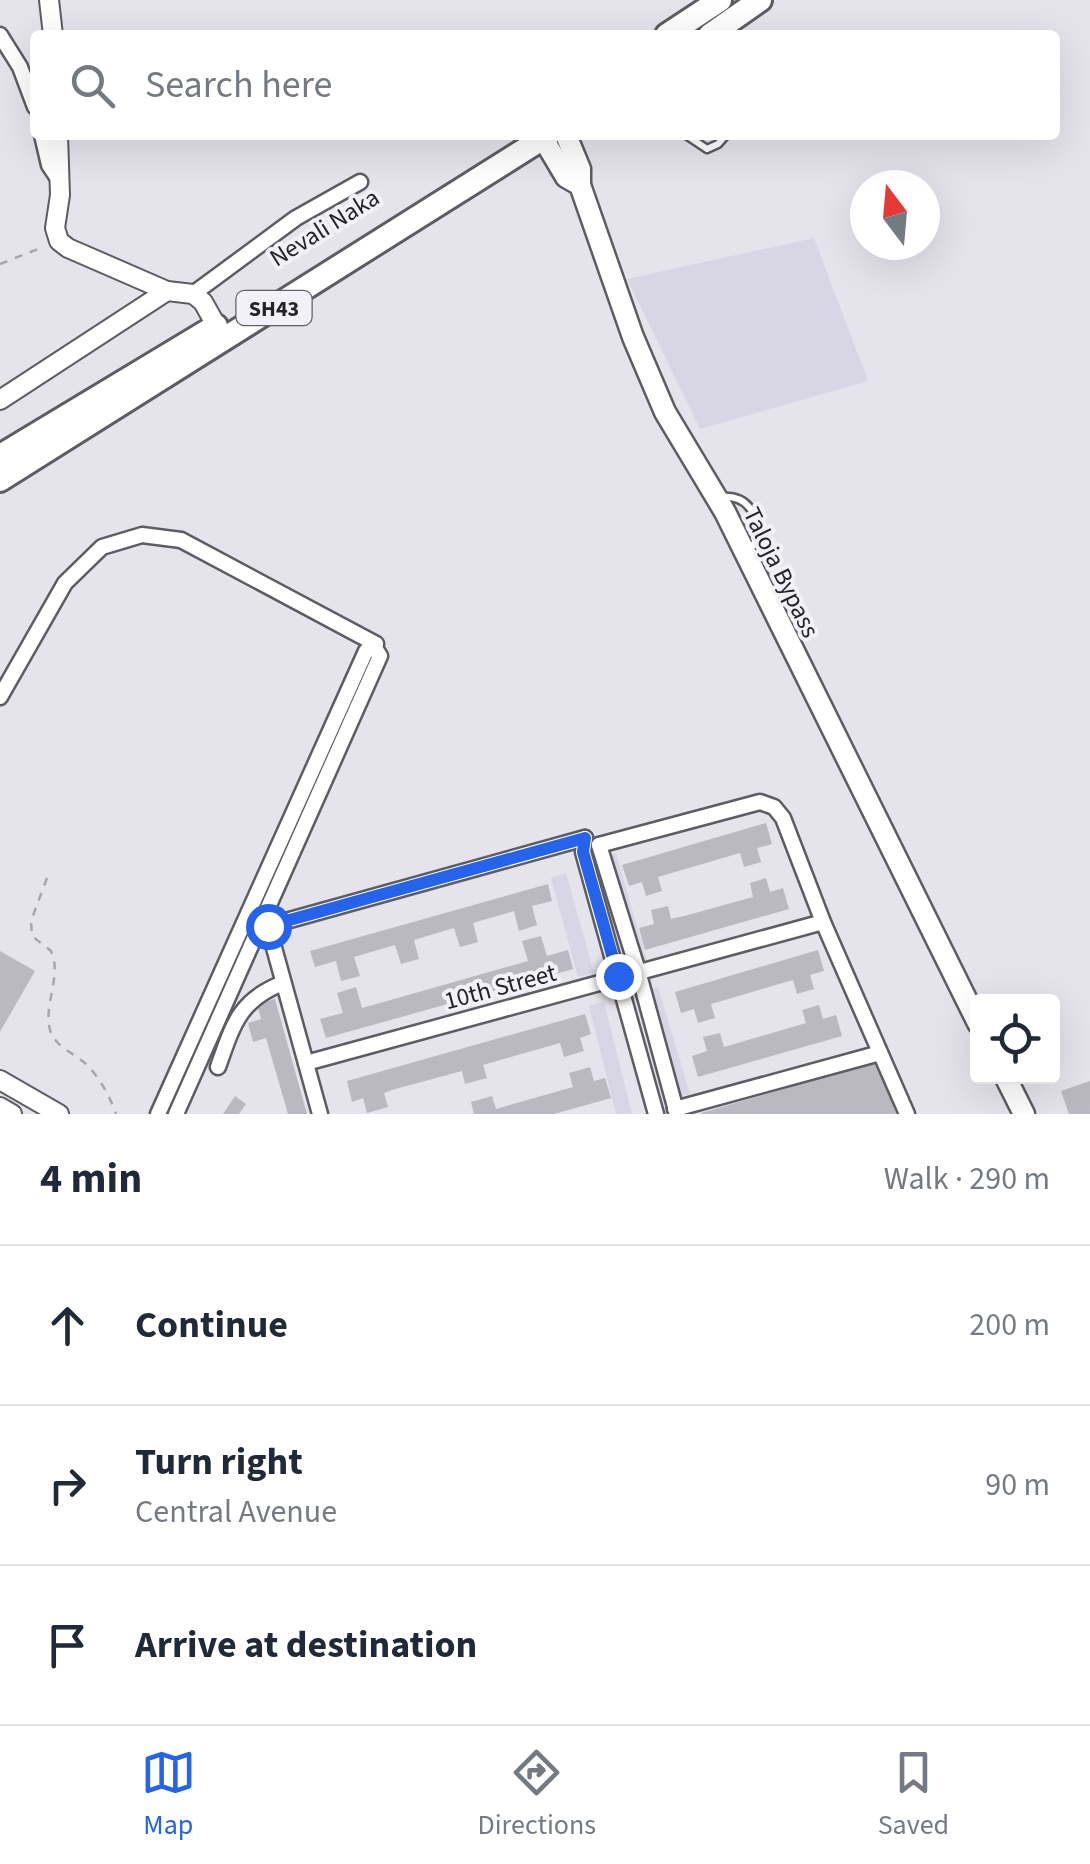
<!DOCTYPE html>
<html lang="en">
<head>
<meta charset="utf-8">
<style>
  body { margin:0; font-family:"Source Sans 3",sans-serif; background:#f2f2f3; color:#1f2937 }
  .controls { position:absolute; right:30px; bottom:30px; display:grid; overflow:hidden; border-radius:10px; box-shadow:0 10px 40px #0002 }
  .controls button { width:90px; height:90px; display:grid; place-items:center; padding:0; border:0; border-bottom:2px solid #e0e1e3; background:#fff; color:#1f2937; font:50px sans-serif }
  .compass { position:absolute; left:850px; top:170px; width:90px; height:90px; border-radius:50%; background:#fff; box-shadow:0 10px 40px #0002; rotate:344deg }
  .stop { position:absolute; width:30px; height:30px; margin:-22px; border:8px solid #2563eb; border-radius:50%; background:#fff }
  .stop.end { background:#2563eb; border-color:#fff; box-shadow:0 2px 10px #0008 }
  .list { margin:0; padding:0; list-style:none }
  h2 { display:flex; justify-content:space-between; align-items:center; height:130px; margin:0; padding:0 40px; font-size:42px }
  h2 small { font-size:32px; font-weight:400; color:#747a83 }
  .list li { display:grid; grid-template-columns:65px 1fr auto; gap:30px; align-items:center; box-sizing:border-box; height:160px; padding:0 40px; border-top:2px solid #e0e1e3 }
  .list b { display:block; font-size:38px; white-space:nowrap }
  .list p { margin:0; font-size:32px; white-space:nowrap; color:#747a83 }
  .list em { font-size:32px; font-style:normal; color:#747a83 }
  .icon { flex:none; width:55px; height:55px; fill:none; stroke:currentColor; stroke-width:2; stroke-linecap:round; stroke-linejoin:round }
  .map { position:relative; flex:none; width:1090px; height:1114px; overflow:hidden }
  .search { position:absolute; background:#fff; box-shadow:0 10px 40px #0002; left:30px; right:30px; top:30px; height:110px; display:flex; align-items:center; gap:25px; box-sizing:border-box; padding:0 35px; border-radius:10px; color:#747a83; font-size:38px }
  .sheet { height:610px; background:#fff }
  nav { display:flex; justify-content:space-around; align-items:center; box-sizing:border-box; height:140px; border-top:2px solid #e0e1e3; background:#fff; font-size:28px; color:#747a83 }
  nav a { display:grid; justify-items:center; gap:5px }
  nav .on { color:#2563eb }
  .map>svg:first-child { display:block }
  .built { fill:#d8d5e5 }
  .building { fill:#bab8c0 }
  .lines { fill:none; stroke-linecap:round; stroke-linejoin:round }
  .service-casing { stroke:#5e5c63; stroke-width:11 }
  .minor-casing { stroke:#5e5c63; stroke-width:19 }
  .tertiary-casing { stroke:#5e5c63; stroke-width:22 }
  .secondary-casing { stroke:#5e5c63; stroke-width:25 }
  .primary-casing { stroke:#5e5c63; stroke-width:28 }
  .path { stroke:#a8a6ad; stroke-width:2.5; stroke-dasharray:8 8; stroke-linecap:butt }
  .service { stroke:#fff; stroke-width:6 }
  .minor { stroke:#fff; stroke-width:14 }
  .tertiary { stroke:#fff; stroke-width:18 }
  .secondary { stroke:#fff; stroke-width:20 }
  .primary { stroke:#fff; stroke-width:22 }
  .route { stroke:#2563eb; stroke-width:12 }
  .labels { text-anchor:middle; stroke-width:8; stroke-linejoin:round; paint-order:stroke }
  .shield { fill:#f2f0f9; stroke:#626065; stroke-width:2.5 }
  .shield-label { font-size:22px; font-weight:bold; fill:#242326 }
  .street-label { font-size:25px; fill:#242326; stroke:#f2f0f9 }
</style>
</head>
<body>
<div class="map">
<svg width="1090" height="1114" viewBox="0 0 1090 1114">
  <rect width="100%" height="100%" fill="#e5e3ec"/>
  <g class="built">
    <path d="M814,238L868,381L700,429L627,279Z"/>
    <path d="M616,853L647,961L630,966L600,858Z"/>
    <path d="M566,873L594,973L578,977L551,878Z"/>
    <path d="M658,987L690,1094L668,1100L637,993Z"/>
    <path d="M604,1002L632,1114H616L589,1006Z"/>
  </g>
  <g class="building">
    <path d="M766,823L772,844L757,848L761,862L744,867L740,853L658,877L662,891L646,896L642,882L629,886L622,865Z"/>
    <path d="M766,878L770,892L783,888L789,909L645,950L639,928L654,924L651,910L668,906L671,919L688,915L753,897L750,883Z"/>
    <path d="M548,884L552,901L532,906L537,925L519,931L514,911L473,923L478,942L460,947L454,928L414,940L419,959L401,964L395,945L354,957L360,976L341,981L336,961L315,967L310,951Z"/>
    <path d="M541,936L547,956L568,950L573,969L326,1038L320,1019L343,1013L337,993L356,987L362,1008L380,1003L528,961L522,941Z"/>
    <path d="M818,950L824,971L810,975L814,989L797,994L793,980L711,1004L715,1018L698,1023L694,1009L681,1013L675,992Z"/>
    <path d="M0,951L35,971L0,1032Z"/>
    <path d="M275,999L307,1114H288L266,1038L253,1042L248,1023L261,1019L257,1004Z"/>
    <path d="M819,1005L823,1019L836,1015L842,1036L698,1077L692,1056L707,1051L703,1037L720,1033L724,1047L806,1023L802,1010Z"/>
    <path d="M585,1014L591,1034L580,1038L584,1051L564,1057L560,1043L483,1065L487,1078L465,1084L462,1071L395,1089L384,1093L388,1107L367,1113L363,1098L352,1102L347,1081Z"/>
    <path d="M880,1061L896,1114H701V1113Z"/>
    <path d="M590,1067L594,1081L605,1078L611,1098L554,1114H474L471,1102L492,1096L496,1109L573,1087L569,1073Z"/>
    <path d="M1090,1081V1114H1069L1061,1091Z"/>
    <path d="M235,1096L246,1104L239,1114H223Z"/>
  </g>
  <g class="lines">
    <g class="service-casing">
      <g id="service">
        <path d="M686,135L707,149L718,144L726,135"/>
        <path d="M722,497C748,495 757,514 759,536L748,553"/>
      </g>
    </g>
    <g class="minor-casing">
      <g id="minor">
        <path d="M0,35L20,67L35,107"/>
        <path d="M42,135L49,165L59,180"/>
        <path d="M193,294L296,218L360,182"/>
        <path d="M0,697L65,583L102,547L142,535L181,540L376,644L375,648"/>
        <path d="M585,838L583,852L656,1114"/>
        <path d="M599,845L760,802L774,807L783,818L823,922L907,1114"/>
        <path d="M599,845L638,971L677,1114"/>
        <path d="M306,1063L823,922"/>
        <path d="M218,1067C233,1025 239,1000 283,983"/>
        <path d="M675,1109L880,1053"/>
        <path d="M158,1114L366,651L375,648L380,656L176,1114"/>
        <path d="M320,1114L268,926L585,838"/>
      </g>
    </g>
    <g class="tertiary-casing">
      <g id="tertiary">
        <path d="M49,0L53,35"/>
        <path d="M58,135L60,195L55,228L59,241L68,248L167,291L193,294L203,302L221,334"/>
        <path d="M0,400L167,291"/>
        <path d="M0,1080L59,1114"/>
        <path d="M0,1107L12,1114"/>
      </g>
    </g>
    <g class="secondary-casing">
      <g id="secondary">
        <path d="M541,135L566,177L580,185"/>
        <path d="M566,135L580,169V185L633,337L665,412L725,512L978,1023"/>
        <path d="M1005,1076L1024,1114"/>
      </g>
    </g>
    <g class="primary-casing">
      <g id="primary">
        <path d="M667,35L720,0"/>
        <path d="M710,35L760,0"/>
        <path d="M0,456L216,326"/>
        <path d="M0,480L548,135"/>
      </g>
    </g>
    <g class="path">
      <path d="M0,264L43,247"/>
      <path d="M47,878L31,921L32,936L51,951L54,960C58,983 44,1007 50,1030C56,1049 76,1053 89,1067C101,1080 110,1097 116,1114"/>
    </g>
    <use href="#service" class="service"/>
    <use href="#minor" class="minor"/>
    <use href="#tertiary" class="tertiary"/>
    <use href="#secondary" class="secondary"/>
    <use href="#primary" class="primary"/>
  </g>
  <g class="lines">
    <path class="route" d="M268,926L585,838L583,852L618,976"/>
  </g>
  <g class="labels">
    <rect class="shield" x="236.5" y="291" width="75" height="34" rx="8"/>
    <g class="shield-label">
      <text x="274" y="316">SH43</text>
    </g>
    <g class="street-label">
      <text transform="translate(324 227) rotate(-32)" y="9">Nevali Naka</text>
      <text transform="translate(782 572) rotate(64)" y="9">Taloja Bypass</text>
      <text transform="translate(500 986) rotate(-15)" y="9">10th Street</text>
    </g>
  </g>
</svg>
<div class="controls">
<button><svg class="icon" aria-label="locate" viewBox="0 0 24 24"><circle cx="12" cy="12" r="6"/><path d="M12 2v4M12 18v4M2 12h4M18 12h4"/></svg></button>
</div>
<svg class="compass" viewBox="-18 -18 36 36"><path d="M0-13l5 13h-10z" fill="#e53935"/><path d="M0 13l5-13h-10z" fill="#747a83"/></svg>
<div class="stop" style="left:268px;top:926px"></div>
<div class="stop end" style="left:618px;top:976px"></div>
<div class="search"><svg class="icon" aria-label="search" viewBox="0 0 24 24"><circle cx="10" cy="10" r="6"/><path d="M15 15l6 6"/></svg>Search here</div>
</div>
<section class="sheet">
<h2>4 min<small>Walk · 290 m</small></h2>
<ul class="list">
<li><svg class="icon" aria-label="ahead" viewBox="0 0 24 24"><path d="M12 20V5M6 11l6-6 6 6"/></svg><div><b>Continue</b></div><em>200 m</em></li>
<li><svg class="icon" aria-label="right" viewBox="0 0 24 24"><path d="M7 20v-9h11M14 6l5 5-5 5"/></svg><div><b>Turn right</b><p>Central Avenue</p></div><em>90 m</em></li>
<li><svg class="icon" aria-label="arrive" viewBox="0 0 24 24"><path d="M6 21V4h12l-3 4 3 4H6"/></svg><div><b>Arrive at destination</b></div></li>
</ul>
</section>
<nav>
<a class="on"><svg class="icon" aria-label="map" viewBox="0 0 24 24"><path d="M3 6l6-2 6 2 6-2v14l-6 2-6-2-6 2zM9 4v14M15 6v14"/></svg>Map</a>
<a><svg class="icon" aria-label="directions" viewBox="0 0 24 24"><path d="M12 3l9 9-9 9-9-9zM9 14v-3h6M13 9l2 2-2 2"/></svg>Directions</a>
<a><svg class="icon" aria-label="saved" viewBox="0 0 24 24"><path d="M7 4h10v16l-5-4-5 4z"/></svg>Saved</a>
</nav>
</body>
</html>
